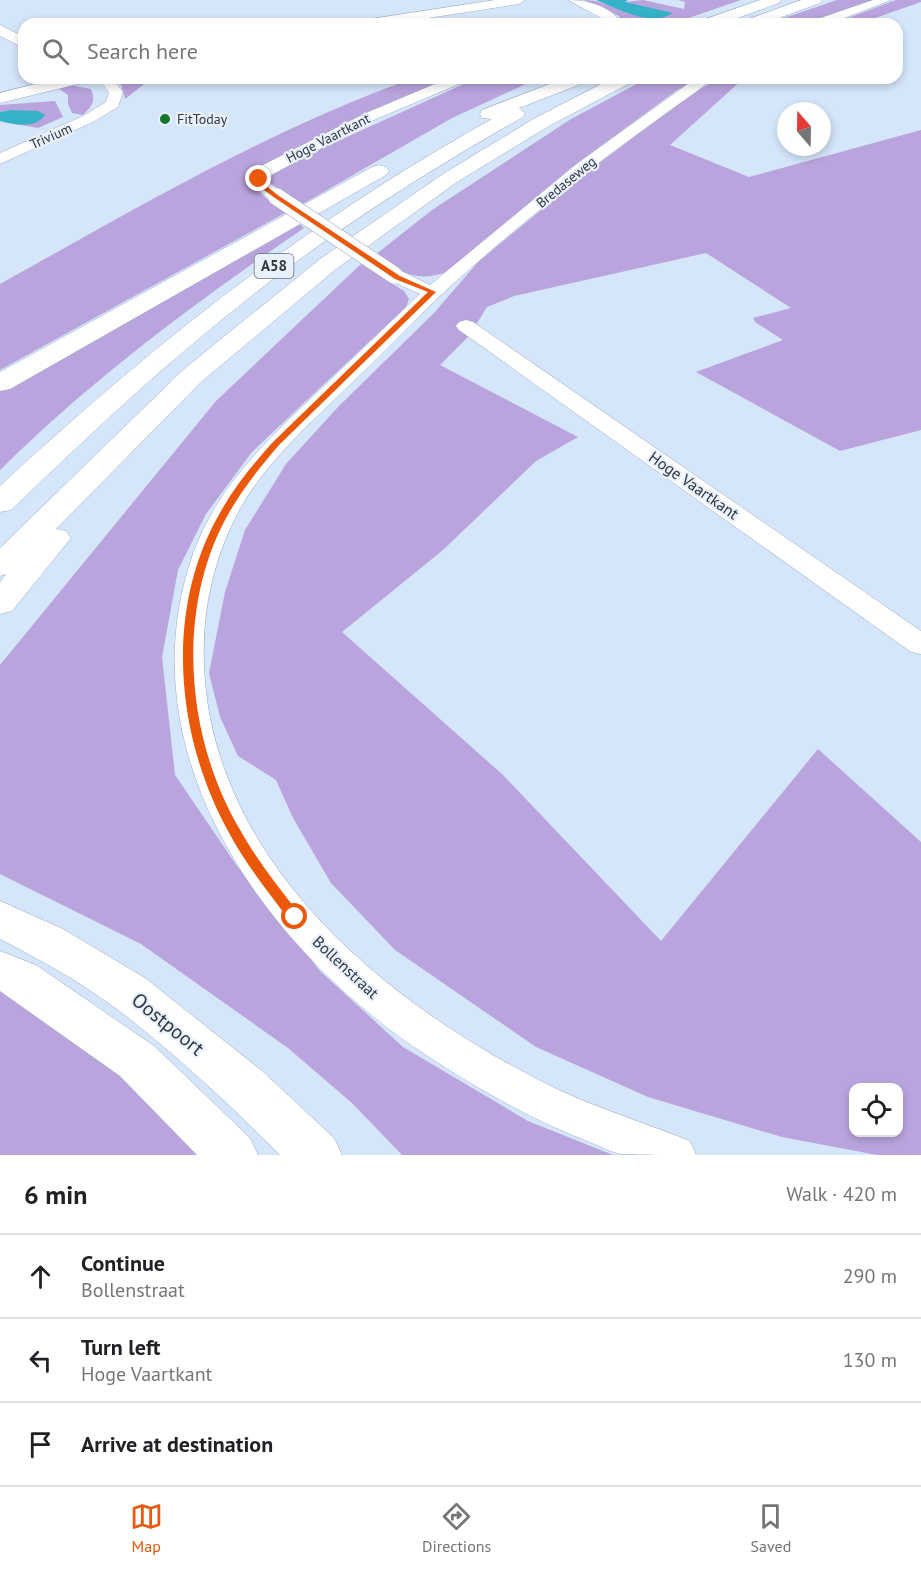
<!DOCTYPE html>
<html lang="en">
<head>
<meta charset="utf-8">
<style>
  body { margin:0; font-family:"PT Sans",sans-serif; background:#f6f6f6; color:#202124 }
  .controls { position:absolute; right:18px; bottom:18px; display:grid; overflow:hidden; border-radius:12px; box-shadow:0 3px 9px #0003 }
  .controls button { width:54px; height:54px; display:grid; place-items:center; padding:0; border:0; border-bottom:2px solid #e0e0e0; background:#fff; color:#202124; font:30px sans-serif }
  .compass { position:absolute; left:777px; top:102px; width:54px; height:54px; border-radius:50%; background:#fff; box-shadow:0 3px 9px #0003; rotate:340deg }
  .stop { position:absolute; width:18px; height:18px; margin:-14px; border:4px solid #ea580c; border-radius:50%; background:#fff }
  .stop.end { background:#ea580c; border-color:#fff; box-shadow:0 2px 6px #0008 }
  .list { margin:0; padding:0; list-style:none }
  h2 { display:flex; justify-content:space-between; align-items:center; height:78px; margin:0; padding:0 24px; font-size:26px }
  h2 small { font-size:20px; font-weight:400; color:#757577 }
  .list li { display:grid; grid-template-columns:39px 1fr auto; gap:18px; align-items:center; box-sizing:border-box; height:84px; padding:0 24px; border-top:2px solid #e0e0e0 }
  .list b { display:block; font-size:22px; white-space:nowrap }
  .list p { margin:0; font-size:20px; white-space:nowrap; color:#757577 }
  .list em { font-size:20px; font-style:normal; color:#757577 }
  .icon { flex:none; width:33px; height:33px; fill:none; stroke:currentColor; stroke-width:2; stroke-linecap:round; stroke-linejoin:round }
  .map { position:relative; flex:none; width:921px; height:1155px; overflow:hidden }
  .search { position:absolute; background:#fff; box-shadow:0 3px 9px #0003; left:18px; right:18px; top:18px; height:66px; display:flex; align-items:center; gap:15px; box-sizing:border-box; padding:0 21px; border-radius:18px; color:#757577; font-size:22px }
  .sheet { height:330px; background:#fff }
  nav { display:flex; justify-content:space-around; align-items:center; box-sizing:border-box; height:84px; border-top:2px solid #e0e0e0; background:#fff; font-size:16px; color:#757577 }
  nav a { display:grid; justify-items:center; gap:3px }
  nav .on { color:#ea580c }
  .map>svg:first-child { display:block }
  .green { fill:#baa4de; fill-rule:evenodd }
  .water { fill:#36b2c8 }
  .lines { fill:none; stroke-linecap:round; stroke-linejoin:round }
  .minor-casing { stroke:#98aac3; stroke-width:1 }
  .tertiary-casing { stroke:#98aac3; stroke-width:1 }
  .secondary-casing { stroke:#98aac3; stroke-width:1 }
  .motorway-casing { stroke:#98aac3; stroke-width:1 }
  .minor { fill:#fff; fill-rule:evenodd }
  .tertiary { fill:#fff; fill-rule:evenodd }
  .secondary { fill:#fff; fill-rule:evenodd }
  .motorway { fill:#fff; fill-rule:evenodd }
  .minor-bridge-casing { stroke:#98aac3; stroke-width:18; stroke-linecap:butt }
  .minor-bridge { stroke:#fff; stroke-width:17 }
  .route { fill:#ea580c }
  .poi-dot { fill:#13782a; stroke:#e9f1fc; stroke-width:2 }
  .labels { text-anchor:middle; stroke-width:4.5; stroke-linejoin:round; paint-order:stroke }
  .far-poi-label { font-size:14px; fill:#303742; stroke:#e9f1fc; text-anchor:start }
  .far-street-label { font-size:14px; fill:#303742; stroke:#e9f1fc }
  .shield { fill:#e9f1fc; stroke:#686f7a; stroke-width:1.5 }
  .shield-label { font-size:15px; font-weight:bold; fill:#303742 }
  .street-label { font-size:16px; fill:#303742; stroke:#e9f1fc }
  .near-street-label { font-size:20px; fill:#303742; stroke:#e9f1fc }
</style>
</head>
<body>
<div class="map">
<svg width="921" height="1155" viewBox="0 0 921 1155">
  <rect width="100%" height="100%" fill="#d5e5fa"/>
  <g class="green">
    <path d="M584,0C614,0 637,23 668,16L624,2L643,0L684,9L685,2L678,0H741L671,24H618L621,20L619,16Z"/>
    <path d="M837,0H875L811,24H766Z"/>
    <path d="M896,0H921V2L858,24H832Z"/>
    <path d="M113,78H152L125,99L121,84Z"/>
    <path d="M414,78H453L253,176L251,181L256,190L285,213L0,370V284C135,209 268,130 414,78Z"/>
    <path d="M477,78H539L452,118L301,205L269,182L273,173L285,165Z"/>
    <path d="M648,78H699L677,90L572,167L447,272C415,283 401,272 375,255L432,210L571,119Z"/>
    <path d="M720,78H744L670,145L749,177L921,130V430L840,451L696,372L783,340L755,322L753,318L791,308L706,253L514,296L487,307L469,336L440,365L578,437L536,461L443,550L342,632L503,775L661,941L818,749L921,842V1155H877L782,1137L648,1097L536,1047L395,950L331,883L293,818L276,780L238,756L220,717L209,673L225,592L245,530L286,464L338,407L434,313L478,262L590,170L693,93ZM854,1088H898V1132H854Z"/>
    <path d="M70,85L91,89C96,102 92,106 83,115L72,113L68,104V95L58,88Z"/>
    <path d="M55,101L63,117L38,128L16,124H26L10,110L0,112V105Z"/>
    <path d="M299,223L304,228C197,301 92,379 0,470V391Z"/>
    <path d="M361,264L404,291L409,299L406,307L252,452L206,514L178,570L162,657L175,775L237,866L320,971L403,1047L528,1121L613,1155H402L352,1103L288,1048L141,944L0,874V665L216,401Z"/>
    <path d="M0,990L80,1040L145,1095L208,1155H0Z"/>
  </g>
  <g class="water">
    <path d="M596,0H628L625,2L673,13C650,28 618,8 596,0Z"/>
    <path d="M10,110L38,111L45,115C35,129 15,125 0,121V112Z"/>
  </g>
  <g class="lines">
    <g class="minor-casing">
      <g id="minor">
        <path d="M495,0H525L519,4L389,24H358L364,20Z"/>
        <path d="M568,0C584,0 608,5 618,19L615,24H603L605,20Z"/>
        <path d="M873,0H891L829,24H811L812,21Z"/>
        <path d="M98,78H112L123,92L118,107L93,122L0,164V153L83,116L106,102L109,92Z"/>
        <path d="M449,78H468L466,81L376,119L273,174L268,178V182L286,197L283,201H271L252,184V177L261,166L366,113Z"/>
        <path d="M696,78H712C702,89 688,97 676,106C647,127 617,148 589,170C544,206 497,244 454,283C422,312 392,344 361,374C328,406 293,437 264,473C221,527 201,597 204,666C212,866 394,1011 561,1091C603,1110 647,1124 690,1141L696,1155C675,1155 640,1155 621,1154C610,1152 598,1145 587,1141C550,1126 515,1109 481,1089C440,1065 399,1039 363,1008C232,897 132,728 193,554C217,486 270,437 321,389C354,357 387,326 420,294L387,279L384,275L387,271H401L430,285L578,163Z"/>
        <path d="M466,320L473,322L921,631V654L911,652L459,330L456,326L459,322Z"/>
      </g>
    </g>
    <g class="tertiary-casing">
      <g id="tertiary">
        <path d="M0,25L24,37V48L0,36Z"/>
        <path d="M59,78H89L86,82L0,103V93Z"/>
      </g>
    </g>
    <g class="secondary-casing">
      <g id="secondary">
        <path d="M0,901L63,929L145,978L262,1071L334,1138L342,1155H280C228,1103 173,1051 114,1007C79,981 39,959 0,939Z"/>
        <path d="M0,951L36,965L154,1046L250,1138L258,1155H197L120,1076L0,991Z"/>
      </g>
    </g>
    <g class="motorway-casing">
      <g id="motorway">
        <path d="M760,0H781L779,3L721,24H698L700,21Z"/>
        <path d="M801,0H822L820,3L763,24H748L746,22L749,19Z"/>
        <path d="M565,78H589L586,82L519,108L525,113L523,117C452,157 384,199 318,246C208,324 108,416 11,510L0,512V486C151,346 311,219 492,119L482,118L480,114L482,110Z"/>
        <path d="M613,78H635L632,82L549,126L457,182L336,269L201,382L56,529L66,531L71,538L12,611L0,614V582L6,574L0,576V548L183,370L320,259L443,174L535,118Z"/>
        <path d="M379,165L386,167L389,171L386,175L10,389L0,391V372L372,167Z"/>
      </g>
    </g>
    <use href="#minor" class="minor"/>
    <use href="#tertiary" class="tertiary"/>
    <use href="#secondary" class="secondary"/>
    <use href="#motorway" class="motorway"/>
    <g class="minor-bridge-casing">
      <path id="minor-bridge" d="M277,197L394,275"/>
    </g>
    <use href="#minor-bridge" class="minor-bridge"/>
  </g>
  <path class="route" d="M259,177L265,185L279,196L400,276L436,292L279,445C261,466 244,487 230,511C175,605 185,736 239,828C256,859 278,886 299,914L301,917L295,923L290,921C268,892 245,863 228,831C175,734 164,608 221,511C235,486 254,463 273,442L428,292L395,279L275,198L260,187L256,179Z"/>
  <circle class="poi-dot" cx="165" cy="119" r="6"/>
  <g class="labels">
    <g class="far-poi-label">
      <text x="177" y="124">FitToday</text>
    </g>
    <g class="far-street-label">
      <text transform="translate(51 136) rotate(-24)" y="5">Trivium</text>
      <text transform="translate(328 138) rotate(-27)" y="5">Hoge Vaartkant</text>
      <text transform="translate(566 182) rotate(-39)" y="5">Bredaseweg</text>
    </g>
    <rect class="shield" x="254.5" y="254" width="39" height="24" rx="4.5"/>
    <g class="shield-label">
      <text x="274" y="271">A58</text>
    </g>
    <g class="street-label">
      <text transform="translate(694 485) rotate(35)" y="6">Hoge Vaartkant</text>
      <text transform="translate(346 967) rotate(43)" y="6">Bollenstraat</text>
    </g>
    <g class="near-street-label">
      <text transform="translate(168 1024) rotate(39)" y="7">Oostpoort</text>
    </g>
  </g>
</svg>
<div class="controls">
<button><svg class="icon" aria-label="locate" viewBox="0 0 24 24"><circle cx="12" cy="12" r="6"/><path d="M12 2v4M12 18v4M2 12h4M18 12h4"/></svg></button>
</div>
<svg class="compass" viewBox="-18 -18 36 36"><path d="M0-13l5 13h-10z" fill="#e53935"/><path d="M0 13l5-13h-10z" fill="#757577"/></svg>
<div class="stop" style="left:295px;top:917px"></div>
<div class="stop end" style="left:259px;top:179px"></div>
<div class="search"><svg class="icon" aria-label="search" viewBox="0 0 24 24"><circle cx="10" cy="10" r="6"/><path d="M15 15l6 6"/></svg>Search here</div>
</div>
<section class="sheet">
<h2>6 min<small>Walk · 420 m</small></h2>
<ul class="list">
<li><svg class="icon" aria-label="ahead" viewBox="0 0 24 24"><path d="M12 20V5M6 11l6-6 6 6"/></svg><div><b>Continue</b><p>Bollenstraat</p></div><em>290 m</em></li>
<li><svg class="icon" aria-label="left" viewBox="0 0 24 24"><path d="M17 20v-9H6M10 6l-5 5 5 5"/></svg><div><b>Turn left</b><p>Hoge Vaartkant</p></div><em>130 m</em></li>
<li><svg class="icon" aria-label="arrive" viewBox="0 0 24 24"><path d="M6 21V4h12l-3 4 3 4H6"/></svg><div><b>Arrive at destination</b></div></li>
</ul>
</section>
<nav>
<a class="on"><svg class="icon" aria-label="map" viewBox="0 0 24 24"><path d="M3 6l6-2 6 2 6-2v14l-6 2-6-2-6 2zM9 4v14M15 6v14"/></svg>Map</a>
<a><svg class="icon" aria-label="directions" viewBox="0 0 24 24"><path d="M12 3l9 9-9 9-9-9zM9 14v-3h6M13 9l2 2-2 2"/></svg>Directions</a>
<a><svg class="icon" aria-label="saved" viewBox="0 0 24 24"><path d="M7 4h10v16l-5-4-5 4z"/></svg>Saved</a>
</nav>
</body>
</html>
